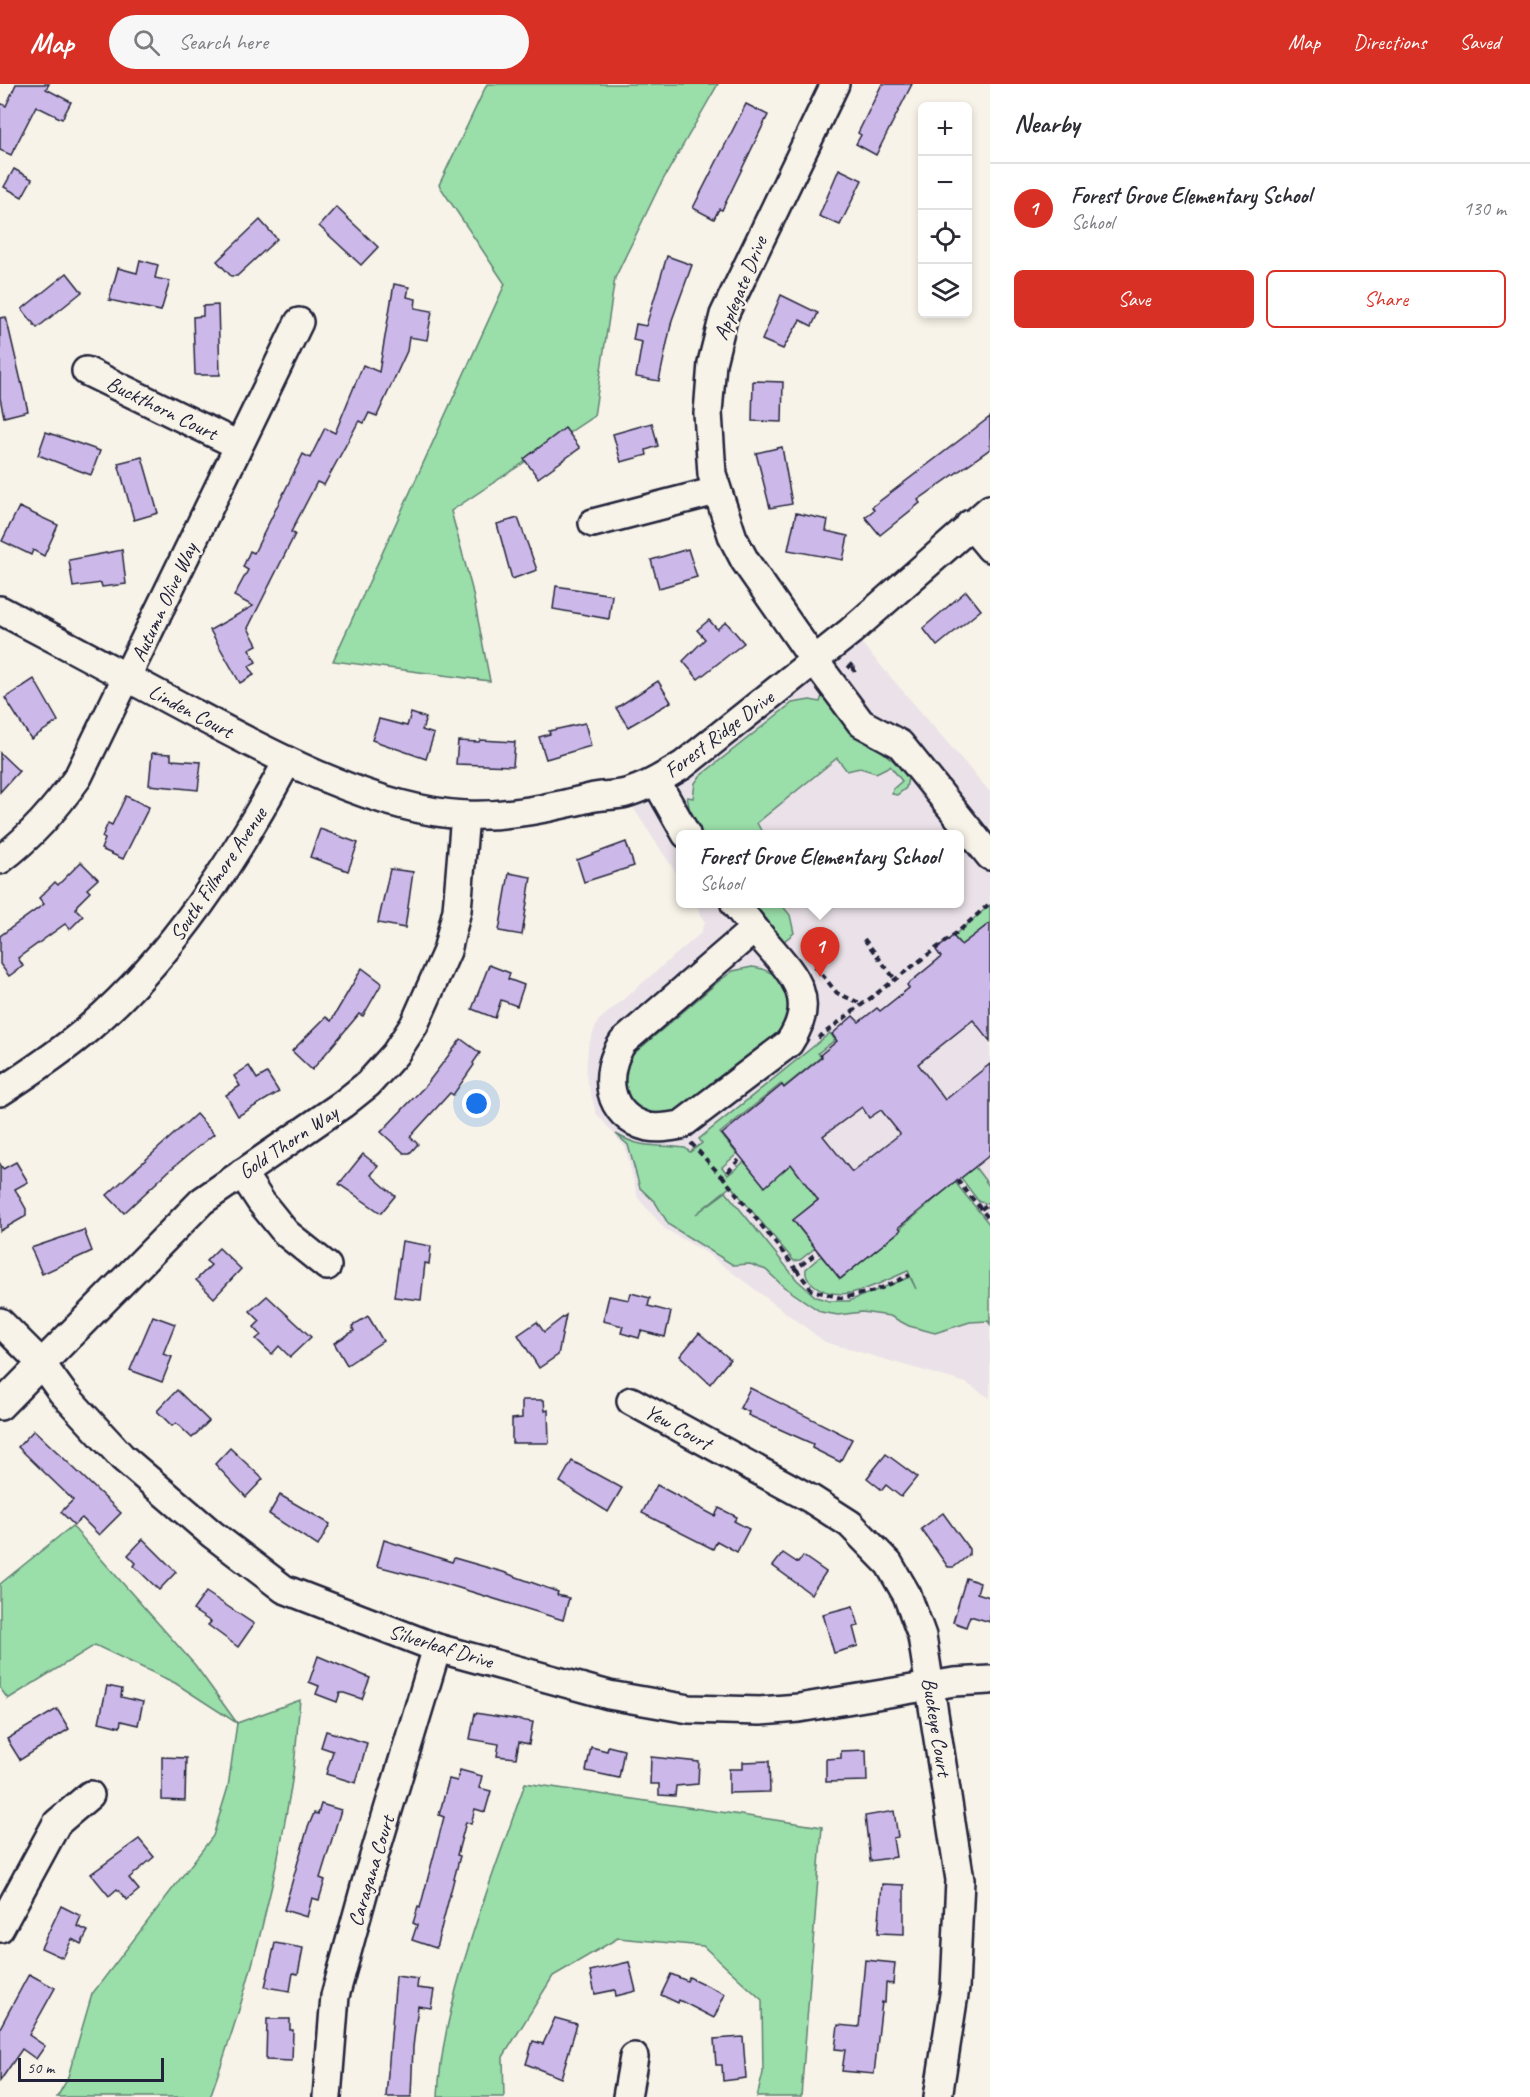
<!DOCTYPE html>
<html lang="en">
<head>
<meta charset="utf-8">
<style>
  body { margin:0; font-family:Caveat,sans-serif; background:#f7f7f7; color:#2b2b33 }
  .controls { position:absolute; right:18px; top:18px; display:grid; overflow:hidden; border-radius:9px; box-shadow:0 3px 9px #0003 }
  .controls button { width:54px; height:54px; display:grid; place-items:center; padding:0; border:0; border-bottom:2px solid #e1e1e2; background:#fff; color:#2b2b33; font:30px sans-serif }
  .scale { position:absolute; left:18px; bottom:15px; width:146px; box-sizing:border-box; padding-left:6px; border:3px solid #22223b; border-top:0; font-size:16px; line-height:21px; white-space:nowrap; color:#22223b; -webkit-text-stroke:4px #f7f3e8; paint-order:stroke }
  .you { position:absolute; left:477px; top:1020px; width:21px; height:21px; margin:-15px; border:4px solid #fff; border-radius:50%; background:#1a73e8; box-shadow:0 0 0 9px #1a73e833 }
  .badge { display:grid; place-items:center; width:39px; height:39px; border-radius:50%; background:#d93025; color:#fff; font-size:20px; font-weight:700 }
  .pin { position:absolute; translate:-50% -50px; filter:drop-shadow(0 2px 3px #0008) }
  .pin::after { content:''; position:absolute; top:32px; width:21px; height:18px; background:inherit; clip-path:polygon(0 0,100% 0,50% 100%) }
  .popup { position:absolute; left:676px; top:746px; width:288px; height:78px; box-sizing:border-box; display:grid; place-content:center; border-radius:9px; background:#fff; filter:drop-shadow(0 2px 4px #0005); font-size:20px; white-space:nowrap; color:#7c7c81 }
  .popup b { font-size:22px; color:#2b2b33 }
  .popup::after { content:''; position:absolute; left:50%; top:100%; margin-left:-12px; border:12px solid transparent; border-top-color:#fff }
  .list { margin:0; padding:0; list-style:none }
  h2 { display:flex; justify-content:space-between; align-items:center; height:78px; margin:0; padding:0 24px; font-size:26px }
  h2 small { font-size:20px; font-weight:400; color:#7c7c81 }
  .list li { display:grid; grid-template-columns:39px 1fr auto; gap:18px; align-items:center; box-sizing:border-box; height:90px; padding:0 24px; border-top:2px solid #e1e1e2 }
  .list b { display:block; font-size:22px; white-space:nowrap }
  .list p { margin:0; font-size:20px; white-space:nowrap; color:#7c7c81 }
  .list em { font-size:20px; font-style:normal; color:#7c7c81 }
  .actions { display:flex; gap:12px; padding:18px 24px }
  .actions a { flex:1; padding:14px 0; border:2px solid #d93025; border-radius:9px; text-align:center; font-size:21px; color:#d93025 }
  .actions .main { background:#d93025; color:#fff }
  .icon { flex:none; width:33px; height:33px; fill:none; stroke:currentColor; stroke-width:2; stroke-linecap:round; stroke-linejoin:round }
  .map { position:relative; flex:none; width:990px; height:2013px; overflow:hidden }
  header { display:flex; align-items:center; gap:36px; box-sizing:border-box; height:84px; padding:0 30px; background:#d93025; color:#fff }
  header strong { font-size:28px }
  nav { display:flex; gap:33px; margin-inline-start:auto; font-size:21px }
  .search { width:420px; height:54px; background:#f7f7f7; display:flex; align-items:center; gap:15px; box-sizing:border-box; padding:0 21px; border-radius:33px; color:#7c7c81; font-size:22px }
  main { display:flex }
  aside { flex:1; background:#fff }
  .map>svg:first-child { display:block }
  .built { fill:#eae2e8 }
  .green { fill:#9adea9; stroke:#5e8072; stroke-width:1.5 }
  .building { fill:#ccb9e9; stroke:#22223b; stroke-width:1.5; fill-rule:evenodd }
  .lines { fill:none; stroke-linecap:round; stroke-linejoin:round }
  .minor-casing { stroke:#22223b; stroke-width:32 }
  .path { stroke:#22223b; stroke-width:4; stroke-dasharray:6 4.5; stroke-linecap:butt }
  .minor { stroke:#f7f3e8; stroke-width:27 }
  .labels { text-anchor:middle; stroke-width:5; stroke-linejoin:round; paint-order:stroke }
  .street-label { font-size:21px; fill:#22223b; stroke:#f7f3e8 }
</style>
</head>
<body>
<header>
<strong>Map</strong>
<div class="search"><svg class="icon" aria-label="search" viewBox="0 0 24 24"><circle cx="10" cy="10" r="6"/><path d="M15 15l6 6"/></svg>Search here</div>
<nav><a>Map</a><a>Directions</a><a>Saved</a></nav>
</header>
<main>
<div class="map">
<svg width="990" height="2013" viewBox="0 0 990 2013">
  <rect width="100%" height="100%" fill="#f7f3e8"/>
  <filter id="ink" filterUnits="userSpaceOnUse"><feTurbulence type="fractalNoise" baseFrequency=".0167" numOctaves="2"/><feDisplacementMap in="SourceGraphic" scale="12" xChannelSelector="R" yChannelSelector="G"/><feConvolveMatrix kernelMatrix="1 2 1 2 8 2 1 2 1" color-interpolation-filters="sRGB"/></filter>
  <g filter="url(#ink)">
    <path class="built" d="M851,547L990,708V1314L966,1299L825,1258L705,1168L665,1145L638,1114L625,1063L596,1029L586,991L588,962L598,937L701,849L705,838L696,820H960V750H680V795L624,710Z"/>
    <g class="green">
      <path d="M487,0H718L659,103L615,194L594,332L451,427L472,505L490,597L333,577L505,200L439,101Z"/>
      <path d="M822,612C839,622 849,638 863,652C878,666 896,675 908,694L906,704L897,711L892,710L893,705L902,697L890,682L876,689L860,684L847,687L837,674L757,739L763,750H700L691,733L687,713L693,714L695,699L700,692L792,619L810,616L820,618Z"/>
      <path d="M753,820H781L790,831L794,849L784,857Z"/>
      <path d="M990,821V839L961,861L953,852Z"/>
      <path d="M752,883C788,887 803,922 779,950L680,1029L650,1031L639,1024L629,1015L625,1000V988L630,973L719,897L733,887Z"/>
      <path d="M830,949L835,956L818,969L821,973L784,1003L781,1000L720,1049L737,1070L722,1083L728,1091L745,1077L791,1080L818,1116L793,1136L815,1164L800,1176L794,1177L731,1102L696,1130L726,1108L797,1196L816,1213L829,1217H849L910,1193L916,1205L908,1187C881,1198 841,1223 814,1201C808,1196 805,1193 806,1185L821,1172L841,1195L955,1098L990,1141V1240L988,1237L970,1238L935,1249L909,1242L890,1232L862,1228L838,1231L821,1228L784,1203L766,1186L750,1180L733,1181L669,1141L655,1118L640,1104L628,1061L616,1050C644,1066 656,1060 685,1064L690,1068L702,1059L699,1055Z"/>
      <path d="M975,1083L990,1103V1117L987,1119L979,1118L961,1094Z"/>
      <path d="M72,1442L195,1581L237,1639L300,1616C297,1645 296,1674 291,1703C274,1808 246,1913 210,2013H57L67,1996L92,1910L213,1752L228,1703L237,1639L175,1599L95,1561L8,1615L0,1604V1500Z"/>
      <path d="M525,1699L822,1743L801,2013H757L763,1989L762,1916L703,1862L618,1854L553,1892L503,1973L504,2013H438C442,1914 493,1794 525,1699Z"/>
    </g>
    <g class="building">
      <path d="M16,0H49L46,5L71,18L62,35L36,22L11,71L0,66V19L6,22Z"/>
      <path d="M882,0H912L876,71L856,60L861,51L858,49Z"/>
      <path d="M746,20L768,31L722,126L719,125L714,135L693,124Z"/>
      <path d="M14,85L32,95L22,113L4,103Z"/>
      <path d="M839,85L862,96L840,141L819,132Z"/>
      <path d="M336,123L378,163L361,181L319,142Z"/>
      <path d="M260,136L277,155L237,192H231L217,177Z"/>
      <path d="M667,172L692,181L672,236L659,297L636,293L642,258L633,256L636,240L646,242Z"/>
      <path d="M140,176L158,181L155,194L170,197L161,227L109,216L118,184L137,189Z"/>
      <path d="M67,189L82,208L37,244L22,225Z"/>
      <path d="M394,200L409,203L407,213L416,215L415,224L432,227L427,256L409,253L407,267L377,332L369,329L364,339L359,337L324,401L317,398L291,448L295,450L248,544L257,561L249,565L256,578L249,582L254,591L240,599L210,546L253,522L234,512L248,486L243,483L250,467L254,469L303,370L310,374L325,344L335,349L363,281L379,288Z"/>
      <path d="M781,211L818,229L812,242L800,236L783,265L762,256Z"/>
      <path d="M218,221L220,291H195L193,233L203,232V222Z"/>
      <path d="M6,233L28,327L4,333L0,314V234Z"/>
      <path d="M753,297L783,298L782,338L752,337Z"/>
      <path d="M990,333V365L918,416L920,419L880,451L865,433L874,426L872,423Z"/>
      <path d="M652,339L658,362L646,366L647,371L621,378L613,350Z"/>
      <path d="M565,344L580,364L538,394L524,375Z"/>
      <path d="M46,348L100,367L91,391L38,371Z"/>
      <path d="M782,363L792,420L770,424L756,369Z"/>
      <path d="M142,373L158,429L134,436L118,379Z"/>
      <path d="M19,423L58,441L44,472L33,466L31,471L2,457Z"/>
      <path d="M796,429L828,436L826,447L848,452L843,476L788,466Z"/>
      <path d="M518,434L537,486L512,495L497,440Z"/>
      <path d="M688,465L697,493L659,504L651,476Z"/>
      <path d="M122,466L126,500L102,503L101,499L73,503L69,476Z"/>
      <path d="M556,502L612,511L609,535L553,525Z"/>
      <path d="M966,507L981,526L937,562L923,544Z"/>
      <path d="M709,536L717,545L726,538L744,559L698,595L683,577L705,555L697,546Z"/>
      <path d="M34,595L58,637L31,655L5,614Z"/>
      <path d="M658,597L671,618L628,643L616,624Z"/>
      <path d="M411,629L426,634L422,646L434,650L426,675L372,656L379,635L407,642Z"/>
      <path d="M585,639L591,662L546,675L539,653L550,650L549,647Z"/>
      <path d="M480,656L515,658L513,682L456,680L458,657L479,658Z"/>
      <path d="M0,669L19,687L0,708Z"/>
      <path d="M152,669L171,670V676L201,678L198,706L149,701Z"/>
      <path d="M126,712L149,723L123,775L101,765L105,755L102,753L108,739L112,741Z"/>
      <path d="M320,745L358,759L348,787L310,773Z"/>
      <path d="M626,758L634,782L584,798L577,776Z"/>
      <path d="M81,778L98,795L87,805L90,808L77,821L76,825L83,832L70,845L65,840L18,874L23,882L9,892L0,880V852L44,820L39,814L55,798L58,801Z"/>
      <path d="M390,785L413,788L405,844L378,839Z"/>
      <path d="M509,789L531,793L522,851L499,847Z"/>
      <path d="M990,839V957L973,936L918,980L945,1016L990,980V1071L899,1143L901,1146L840,1195L793,1136L818,1116L791,1080L765,1103L722,1050L782,1001L784,1004L822,973L820,971L837,957L832,950L853,932L859,938L877,924L880,927L909,904L907,901L941,873L936,866L953,852L961,861ZM862,1023L869,1034L881,1026L900,1050L852,1088L823,1052Z"/>
      <path d="M489,881L510,889L508,895L524,901L517,922L501,916L495,934L472,925Z"/>
      <path d="M362,884L382,899L363,932L359,930L312,986L292,967L326,933L331,937Z"/>
      <path d="M461,955L480,969L473,979L474,981L453,1011L450,1009L410,1053L418,1060L410,1069H404L381,1048L426,1001Z"/>
      <path d="M249,982L257,995L267,989L279,1008L238,1032L226,1011L240,1002L234,992Z"/>
      <path d="M196,1030L214,1050L171,1085L124,1129L107,1111Z"/>
      <path d="M363,1070L378,1082L371,1091L395,1112L381,1129L339,1100Z"/>
      <path d="M16,1078L28,1098L15,1105L26,1125V1132L0,1147V1080L3,1085Z"/>
      <path d="M84,1146L92,1167L42,1190L31,1164Z"/>
      <path d="M402,1157L431,1162L429,1180L425,1179L421,1216L394,1213Z"/>
      <path d="M219,1164L241,1185L214,1214L196,1196L211,1181L206,1177Z"/>
      <path d="M631,1209L650,1214L648,1222L671,1228L665,1253L641,1247L639,1254L621,1249L623,1242L603,1237L609,1212L629,1216Z"/>
      <path d="M267,1212L311,1253L290,1273L279,1262L272,1270L256,1255L261,1251L254,1243L260,1237L250,1227Z"/>
      <path d="M566,1231L558,1271L539,1284L518,1251L537,1238L544,1248Z"/>
      <path d="M153,1232L175,1240L163,1270L172,1273L162,1298L130,1286Z"/>
      <path d="M368,1232L383,1257L347,1281L334,1259L354,1247L352,1242Z"/>
      <path d="M699,1249L730,1275L710,1300L680,1272Z"/>
      <path d="M750,1304L852,1355L840,1378L812,1364L813,1360L748,1331L749,1328L740,1324Z"/>
      <path d="M177,1306L209,1337L192,1354L176,1339L172,1342L157,1327Z"/>
      <path d="M522,1316H544L545,1327L548,1326L549,1359H512V1335L522,1334Z"/>
      <path d="M34,1346L121,1429L99,1451L82,1434L74,1441L61,1428L73,1416L18,1363Z"/>
      <path d="M230,1364L263,1395L246,1413L215,1380Z"/>
      <path d="M886,1370L917,1393L901,1413L886,1401L882,1406L867,1394Z"/>
      <path d="M572,1377L622,1404L608,1428L560,1398Z"/>
      <path d="M657,1401L715,1432L719,1424L737,1433L734,1437L749,1445L737,1468L717,1457L713,1465L642,1429Z"/>
      <path d="M280,1411L330,1440L318,1462L269,1430Z"/>
      <path d="M943,1429L969,1465V1471L954,1483H948L921,1445Z"/>
      <path d="M143,1455L176,1488L159,1506L134,1482L136,1479L128,1471Z"/>
      <path d="M384,1456L452,1478L454,1474L503,1488L558,1508L557,1511L569,1514L563,1536L446,1500L377,1482Z"/>
      <path d="M783,1469L798,1479L803,1472L826,1488L811,1510L773,1482Z"/>
      <path d="M966,1494L980,1499L977,1509L990,1513V1538L970,1532L966,1543L953,1538Z"/>
      <path d="M206,1508L254,1540L238,1563L208,1541L211,1538L193,1526Z"/>
      <path d="M853,1522L859,1542L853,1543L858,1562L834,1569L823,1530Z"/>
      <path d="M318,1572L370,1594L362,1615L344,1609H340L337,1618L316,1610L319,1602L309,1598Z"/>
      <path d="M107,1602L122,1605L121,1613L143,1618L138,1641L121,1637L120,1643L99,1638Z"/>
      <path d="M57,1625L69,1645L20,1676L7,1655Z"/>
      <path d="M475,1629L533,1638L529,1660L519,1658L516,1674L497,1672L499,1660L470,1655Z"/>
      <path d="M326,1647L367,1659L356,1699L326,1690L333,1667L321,1663Z"/>
      <path d="M608,1662L624,1666L619,1694L586,1687L591,1663L607,1667Z"/>
      <path d="M866,1666L867,1697L826,1698V1675L841,1674V1667Z"/>
      <path d="M162,1673L186,1674L185,1717L162,1716Z"/>
      <path d="M651,1673L699,1678L698,1700L676,1702L675,1712L659,1711V1700H650Z"/>
      <path d="M769,1677L770,1708L729,1709V1685H743V1678Z"/>
      <path d="M460,1686L482,1692L479,1704L491,1707L485,1728L475,1725L471,1740L466,1738L457,1771L460,1772L436,1864L412,1856L417,1841L413,1839L418,1823L420,1824L444,1733L439,1731L449,1695L457,1697Z"/>
      <path d="M321,1720L341,1726L320,1794L325,1796L319,1816L312,1814L307,1833L284,1826L307,1746L314,1729L318,1730Z"/>
      <path d="M894,1727L898,1753L893,1754L896,1773L870,1777L865,1732Z"/>
      <path d="M139,1755L154,1773L129,1794L139,1806L127,1816L117,1805L109,1812L91,1790Z"/>
      <path d="M882,1800L904,1801V1850L878,1849Z"/>
      <path d="M61,1822L81,1832L77,1842L88,1847L81,1860L72,1855L63,1874L41,1864Z"/>
      <path d="M275,1859L303,1864L298,1890L293,1889L290,1907L265,1903Z"/>
      <path d="M865,1876L895,1879L893,1900L886,1899L885,1919L882,1918L874,1990L842,1987L845,1966L835,1965L838,1941L859,1943Z"/>
      <path d="M629,1878L636,1907L616,1912L615,1906L595,1910L590,1887Z"/>
      <path d="M29,1890L55,1904L29,1951L45,1962L36,1975L22,1965L0,1997V1944Z"/>
      <path d="M671,1890L687,1897L689,1893L725,1910L714,1934L679,1916L678,1919L661,1911Z"/>
      <path d="M396,1892L418,1895L417,1904L434,1906L431,1924L418,1922L413,1963L411,2013H386Z"/>
      <path d="M555,1934L577,1940L561,1994L526,1980L533,1957L543,1960Z"/>
      <path d="M267,1935H290V1946H293L292,1977L266,1976Z"/>
      <path d="M743,1953L746,1994L723,1997L722,1981H716L714,1955Z"/>
    </g>
    <g class="lines">
      <g class="minor-casing">
        <g id="minor">
          <path d="M835,0L724,231L712,279L708,329L712,390L733,454L745,477L814,576L861,639L900,660L990,772"/>
          <path d="M86,287L238,361"/>
          <path d="M593,439L716,407"/>
          <path d="M970,440L990,464"/>
          <path d="M0,526C63,559 125,592 188,626C267,668 375,727 465,731C509,733 549,724 590,714C602,711 615,712 626,709C647,703 665,692 683,681L851,547L990,425"/>
          <path d="M656,697L686,750"/>
          <path d="M0,776C32,752 55,725 78,693L299,238"/>
          <path d="M735,820C746,834 756,847 767,860C797,894 817,917 789,959L681,1041C670,1043 659,1045 648,1043C606,1032 602,989 623,958L754,845"/>
          <path d="M0,1008C31,988 61,968 89,944C174,870 234,777 287,678"/>
          <path d="M242,1089L261,1118L286,1149L327,1182"/>
          <path d="M0,1238L41,1279L62,1308L122,1373L212,1450L284,1505L437,1564L609,1611L689,1625L760,1627L799,1624L954,1598L990,1596"/>
          <path d="M631,1317L811,1415L850,1440L889,1480L907,1511L922,1552L960,1796L955,1904L938,2013"/>
          <path d="M0,1322L202,1117L343,1020L368,1000L395,970L414,941L447,867L457,826L465,731"/>
          <path d="M0,1844L57,1739L90,1711"/>
          <path d="M327,2013L335,1912L366,1799L437,1564"/>
          <path d="M627,2013L634,1973"/>
        </g>
      </g>
      <g class="path">
        <path d="M848,584L853,579L855,592"/>
        <path d="M864,855L895,895"/>
        <path d="M815,882L837,909L862,920"/>
        <path d="M818,954L959,847L990,819"/>
        <path d="M691,1059L722,1093"/>
        <path d="M739,1076L723,1093L796,1185L818,1168"/>
        <path d="M957,1096L990,1136"/>
        <path d="M981,1125L990,1119"/>
        <path d="M796,1185L812,1206L841,1214L875,1207L910,1191"/>
      </g>
      <use href="#minor" class="minor"/>
    </g>
  </g>
  <g class="labels">
    <g class="street-label">
      <text transform="translate(740 204) rotate(-68)" y="7">Applegate Drive</text>
      <text transform="translate(162 324) rotate(26)" y="7">Buckthorn Court</text>
      <text transform="translate(164 518) rotate(-65)" y="7">Autumn Olive Way</text>
      <text transform="translate(191 627) rotate(28)" y="7">Linden Court</text>
      <text transform="translate(719 650) rotate(-37)" y="7">Forest Ridge Drive</text>
      <text transform="translate(218 790) rotate(-56)" y="7">South Fillmore Avenue</text>
      <text transform="translate(288 1058) rotate(-34)" y="7">Gold Thorn Way</text>
      <text transform="translate(678 1343) rotate(29)" y="7">Yew Court</text>
      <text transform="translate(441 1562) rotate(17)" y="7">Silverleaf Drive</text>
      <text transform="translate(937 1643) rotate(81)" y="7">Buckeye Court</text>
      <text transform="translate(371 1787) rotate(-73)" y="7">Caragana Court</text>
    </g>
  </g>
</svg>
<div class="controls">
<button>+</button>
<button>−</button>
<button><svg class="icon" aria-label="locate" viewBox="0 0 24 24"><circle cx="12" cy="12" r="6"/><path d="M12 2v4M12 18v4M2 12h4M18 12h4"/></svg></button>
<button><svg class="icon" aria-label="layers" viewBox="0 0 24 24"><path d="M12 4l9 5-9 5-9-5zM3 14l9 5 9-5"/></svg></button>
</div>
<div class="scale">50 m</div>
<div class="you"></div>
<div class="pin badge" style="left:820px;top:893px">1</div>
<div class="popup"><b>Forest Grove Elementary School</b>School</div>
</div>
<aside>
<h2>Nearby<small></small></h2>
<ul class="list">
<li><span class="badge">1</span><div><b>Forest Grove Elementary School</b><p>School</p></div><em>130 m</em></li>
</ul>
<div class="actions"><a class="main">Save</a><a>Share</a></div>
</aside>
</main>
</body>
</html>
